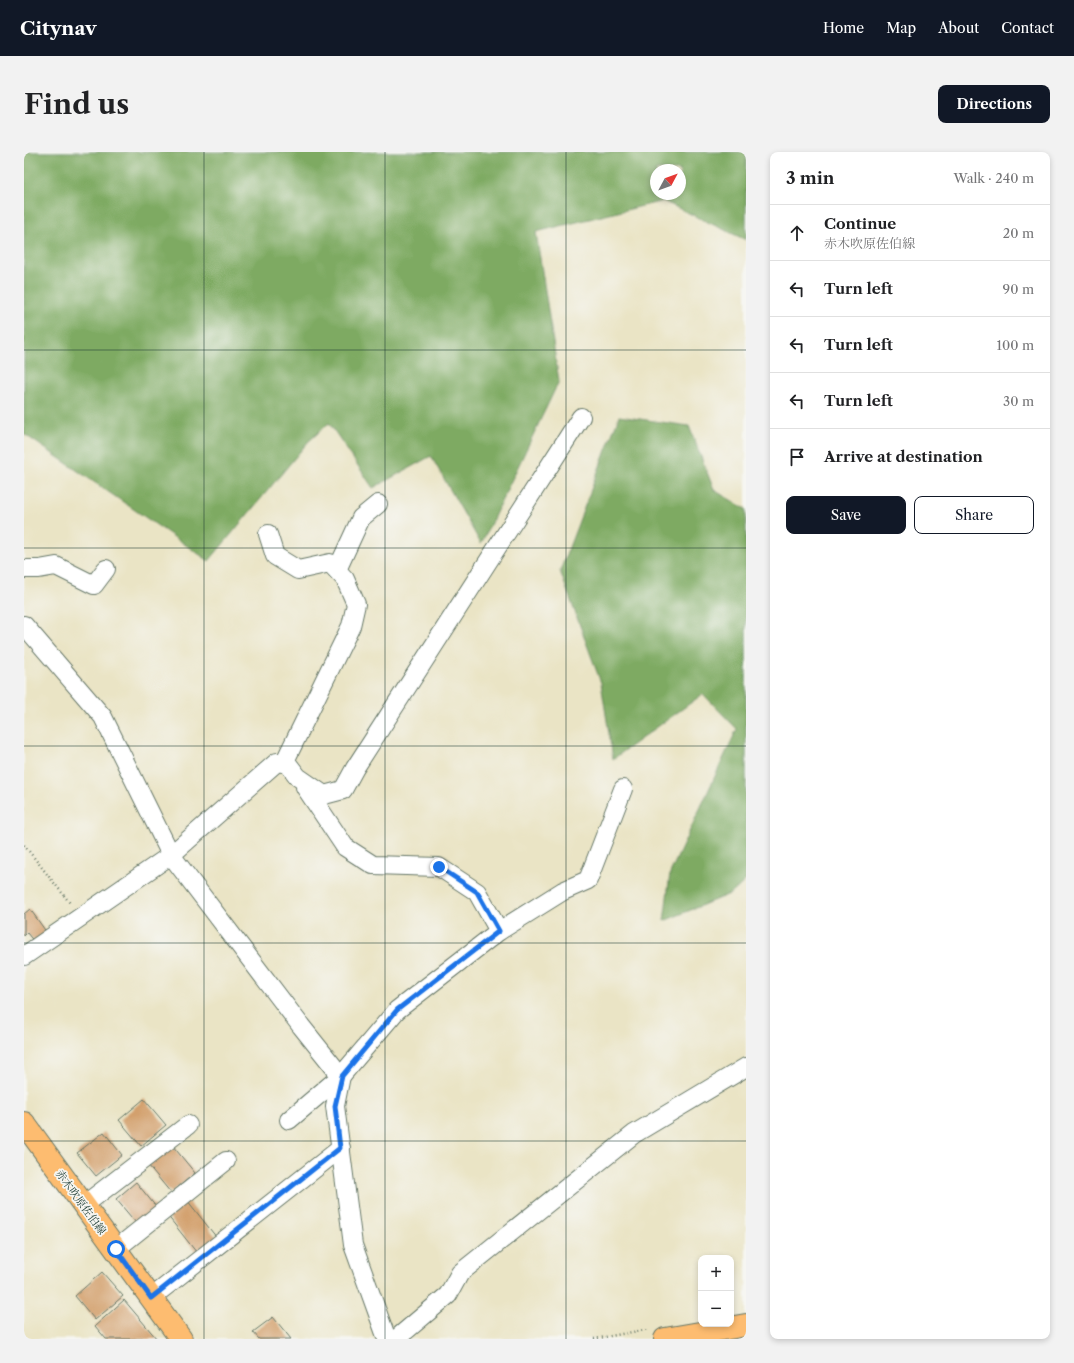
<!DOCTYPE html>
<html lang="en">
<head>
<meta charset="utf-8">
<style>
  body { margin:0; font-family:"Libre Caslon Text","Noto Serif JP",serif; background:#f2f2f2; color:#202124 }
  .controls { position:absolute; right:12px; bottom:12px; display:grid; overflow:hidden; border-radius:8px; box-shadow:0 2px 6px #0003 }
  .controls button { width:36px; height:36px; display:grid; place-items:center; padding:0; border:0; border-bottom:1px solid #e0e0e0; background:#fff; color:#202124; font:20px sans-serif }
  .compass { position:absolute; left:626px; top:12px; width:36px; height:36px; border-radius:50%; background:#fff; box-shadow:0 2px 6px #0003; rotate:49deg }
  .stop { position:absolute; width:12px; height:12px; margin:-9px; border:3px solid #1a73e8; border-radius:50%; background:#fff }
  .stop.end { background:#1a73e8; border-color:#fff; box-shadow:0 1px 4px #0008 }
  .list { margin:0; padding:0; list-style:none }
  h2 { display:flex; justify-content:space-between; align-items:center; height:52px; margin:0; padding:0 16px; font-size:17px }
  h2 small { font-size:13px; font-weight:400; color:#757577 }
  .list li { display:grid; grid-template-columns:26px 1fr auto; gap:12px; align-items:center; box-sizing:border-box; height:56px; padding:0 16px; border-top:1px solid #e0e0e0 }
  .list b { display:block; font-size:15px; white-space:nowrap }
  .list p { margin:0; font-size:13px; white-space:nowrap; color:#757577 }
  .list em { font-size:13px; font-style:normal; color:#757577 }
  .actions { display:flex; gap:8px; padding:12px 16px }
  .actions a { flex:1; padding:9px 0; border:1px solid #111827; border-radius:8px; text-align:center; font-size:14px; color:#111827 }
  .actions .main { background:#111827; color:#fff }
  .icon { flex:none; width:22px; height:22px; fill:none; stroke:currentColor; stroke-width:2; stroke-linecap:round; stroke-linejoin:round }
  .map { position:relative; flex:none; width:722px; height:1187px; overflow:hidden; border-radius:8px }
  header { display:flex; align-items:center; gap:24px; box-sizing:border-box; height:56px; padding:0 20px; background:#111827; color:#fff }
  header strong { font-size:19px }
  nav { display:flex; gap:22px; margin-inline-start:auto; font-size:14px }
  .intro { display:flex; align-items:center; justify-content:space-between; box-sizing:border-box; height:96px; padding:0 24px }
  h1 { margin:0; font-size:28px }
  .button { padding:10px 18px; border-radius:8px; background:#111827; color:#fff; font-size:14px; font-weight:700 }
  main { display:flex; gap:24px; padding:0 24px }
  aside { flex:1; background:#fff; border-radius:8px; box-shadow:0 2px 6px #0003 }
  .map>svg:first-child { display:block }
  .forest { fill:#7eaa62; stroke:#4e744b; fill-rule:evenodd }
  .building { fill:#d3a06d }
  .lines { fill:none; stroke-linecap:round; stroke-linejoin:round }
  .minor-casing { stroke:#667767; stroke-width:20 }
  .major-casing { stroke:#667767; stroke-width:24 }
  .path { stroke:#667767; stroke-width:2.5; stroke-dasharray:1 3; stroke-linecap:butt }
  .minor { stroke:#fff; stroke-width:18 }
  .major { stroke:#fdbc70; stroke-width:22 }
  .route { stroke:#1a73e8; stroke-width:5 }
  .grid { fill:none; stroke:#1f3d34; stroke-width:1; stroke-opacity:0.55 }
  .labels { text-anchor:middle; stroke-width:3.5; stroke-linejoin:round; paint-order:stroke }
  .street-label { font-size:11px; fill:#1f3d34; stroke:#f6f6f2 }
</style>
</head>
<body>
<header>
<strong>Citynav</strong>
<nav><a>Home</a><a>Map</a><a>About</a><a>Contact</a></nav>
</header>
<div class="intro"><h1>Find us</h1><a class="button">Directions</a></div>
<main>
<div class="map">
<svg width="722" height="1187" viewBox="0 0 722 1187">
  <rect width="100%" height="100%" fill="#f6f6f2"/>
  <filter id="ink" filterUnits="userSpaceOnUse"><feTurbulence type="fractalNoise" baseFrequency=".025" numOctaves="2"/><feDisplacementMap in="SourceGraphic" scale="8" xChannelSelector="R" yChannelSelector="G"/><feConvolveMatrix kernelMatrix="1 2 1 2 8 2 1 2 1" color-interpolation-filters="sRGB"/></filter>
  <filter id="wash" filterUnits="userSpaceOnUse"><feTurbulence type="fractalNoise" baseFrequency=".012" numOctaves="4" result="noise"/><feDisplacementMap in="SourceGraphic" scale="16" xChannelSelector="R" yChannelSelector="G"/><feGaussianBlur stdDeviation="0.9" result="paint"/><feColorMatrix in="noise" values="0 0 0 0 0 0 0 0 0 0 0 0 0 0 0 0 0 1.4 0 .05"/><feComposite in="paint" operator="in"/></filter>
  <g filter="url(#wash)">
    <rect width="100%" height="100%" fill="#eae4c5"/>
    <g class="forest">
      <path d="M0,0H722V88L639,49L512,80L535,229L457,392L407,304L349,336L305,271L284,290L185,409L0,282ZM632,18H656V42H632Z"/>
      <path d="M595,264L665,274L690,338L722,357V728L708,741L640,769L646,721L713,577L679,542L589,607L577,531L536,419Z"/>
    </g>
    <g id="blocks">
      <g class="building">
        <path d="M6,757L23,781L11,791L3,781L0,784V762Z"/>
        <path d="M120,947L142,973L117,994L95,968Z"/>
        <path d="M80,980L98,1003L72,1024L53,1001Z"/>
        <path d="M148,993L171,1021L147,1041L124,1013Z"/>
        <path d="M112,1030L133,1056L113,1072L92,1047Z"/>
        <path d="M163,1048L193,1086L173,1101L143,1063Z"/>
        <path d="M78,1120L99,1144L71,1168L51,1144Z"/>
        <path d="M100,1148L133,1187H82L71,1174Z"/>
        <path d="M249,1165L267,1187H235L229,1180Z"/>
      </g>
    </g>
  </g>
  <g filter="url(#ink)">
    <use href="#blocks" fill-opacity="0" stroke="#667767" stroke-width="1"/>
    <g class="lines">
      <g class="minor-casing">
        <g id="minor">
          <path d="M244,382L251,404L274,418L306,411L321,427L332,452L327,474L260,611"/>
          <path d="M0,417H15L32,414L70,433L82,417"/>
          <path d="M313,418L337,366L354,352"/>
          <path d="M0,473L79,565L147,703L277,874L317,924L311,954L329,1093L363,1187"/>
          <path d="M281,635L321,695L349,713L415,715L453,740L475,779"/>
          <path d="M0,804L147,703L253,610L264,612L274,625L300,643L319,638L331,616L557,265"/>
          <path d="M265,968L317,924L373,858L475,779L539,739L564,728L599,637"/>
          <path d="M60,1053L164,973"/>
          <path d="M92,1097L202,1009"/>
          <path d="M127,1146L317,996"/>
          <path d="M372,1187L424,1143L436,1121L610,982L722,915"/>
        </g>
      </g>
      <g class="major-casing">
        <g id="major">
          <path d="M0,971L157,1187"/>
          <path d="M641,1187L722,1173"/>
        </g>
      </g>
      <g class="path">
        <path d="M0,693L46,751"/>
        <path d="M570,1187L625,1177"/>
      </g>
      <use href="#minor" class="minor"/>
      <use href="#major" class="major"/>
    </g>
  </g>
  <g class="lines" filter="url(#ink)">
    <path class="route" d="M92,1097L127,1146L316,996L311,954L318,924L373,858L475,779L453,740L415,715"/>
  </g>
  <path class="grid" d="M180,0V1187M361,0V1187M542,0V1187M0,198H722M0,396H722M0,594H722M0,791H722M0,989H722"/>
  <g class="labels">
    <g class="street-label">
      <text transform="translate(57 1050) rotate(54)" y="4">赤木吹原佐伯線</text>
    </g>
  </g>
</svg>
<div class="controls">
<button>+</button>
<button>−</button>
</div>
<svg class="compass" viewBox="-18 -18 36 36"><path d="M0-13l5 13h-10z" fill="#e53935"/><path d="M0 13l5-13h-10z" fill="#757577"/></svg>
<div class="stop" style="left:92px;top:1097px"></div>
<div class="stop end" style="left:415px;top:715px"></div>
</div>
<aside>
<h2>3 min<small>Walk · 240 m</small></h2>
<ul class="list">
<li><svg class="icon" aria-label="ahead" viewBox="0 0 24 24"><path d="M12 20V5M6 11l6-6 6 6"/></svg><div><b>Continue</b><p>赤木吹原佐伯線</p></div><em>20 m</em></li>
<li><svg class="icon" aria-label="left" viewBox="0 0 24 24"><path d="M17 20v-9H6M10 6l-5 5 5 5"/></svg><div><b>Turn left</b></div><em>90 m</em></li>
<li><svg class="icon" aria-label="left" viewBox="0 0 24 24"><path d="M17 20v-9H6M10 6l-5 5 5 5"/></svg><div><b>Turn left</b></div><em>100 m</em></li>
<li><svg class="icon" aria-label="left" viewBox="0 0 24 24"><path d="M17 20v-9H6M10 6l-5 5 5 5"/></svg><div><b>Turn left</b></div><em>30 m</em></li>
<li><svg class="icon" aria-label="arrive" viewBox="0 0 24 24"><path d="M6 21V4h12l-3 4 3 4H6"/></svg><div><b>Arrive at destination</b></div></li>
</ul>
<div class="actions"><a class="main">Save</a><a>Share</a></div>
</aside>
</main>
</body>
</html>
